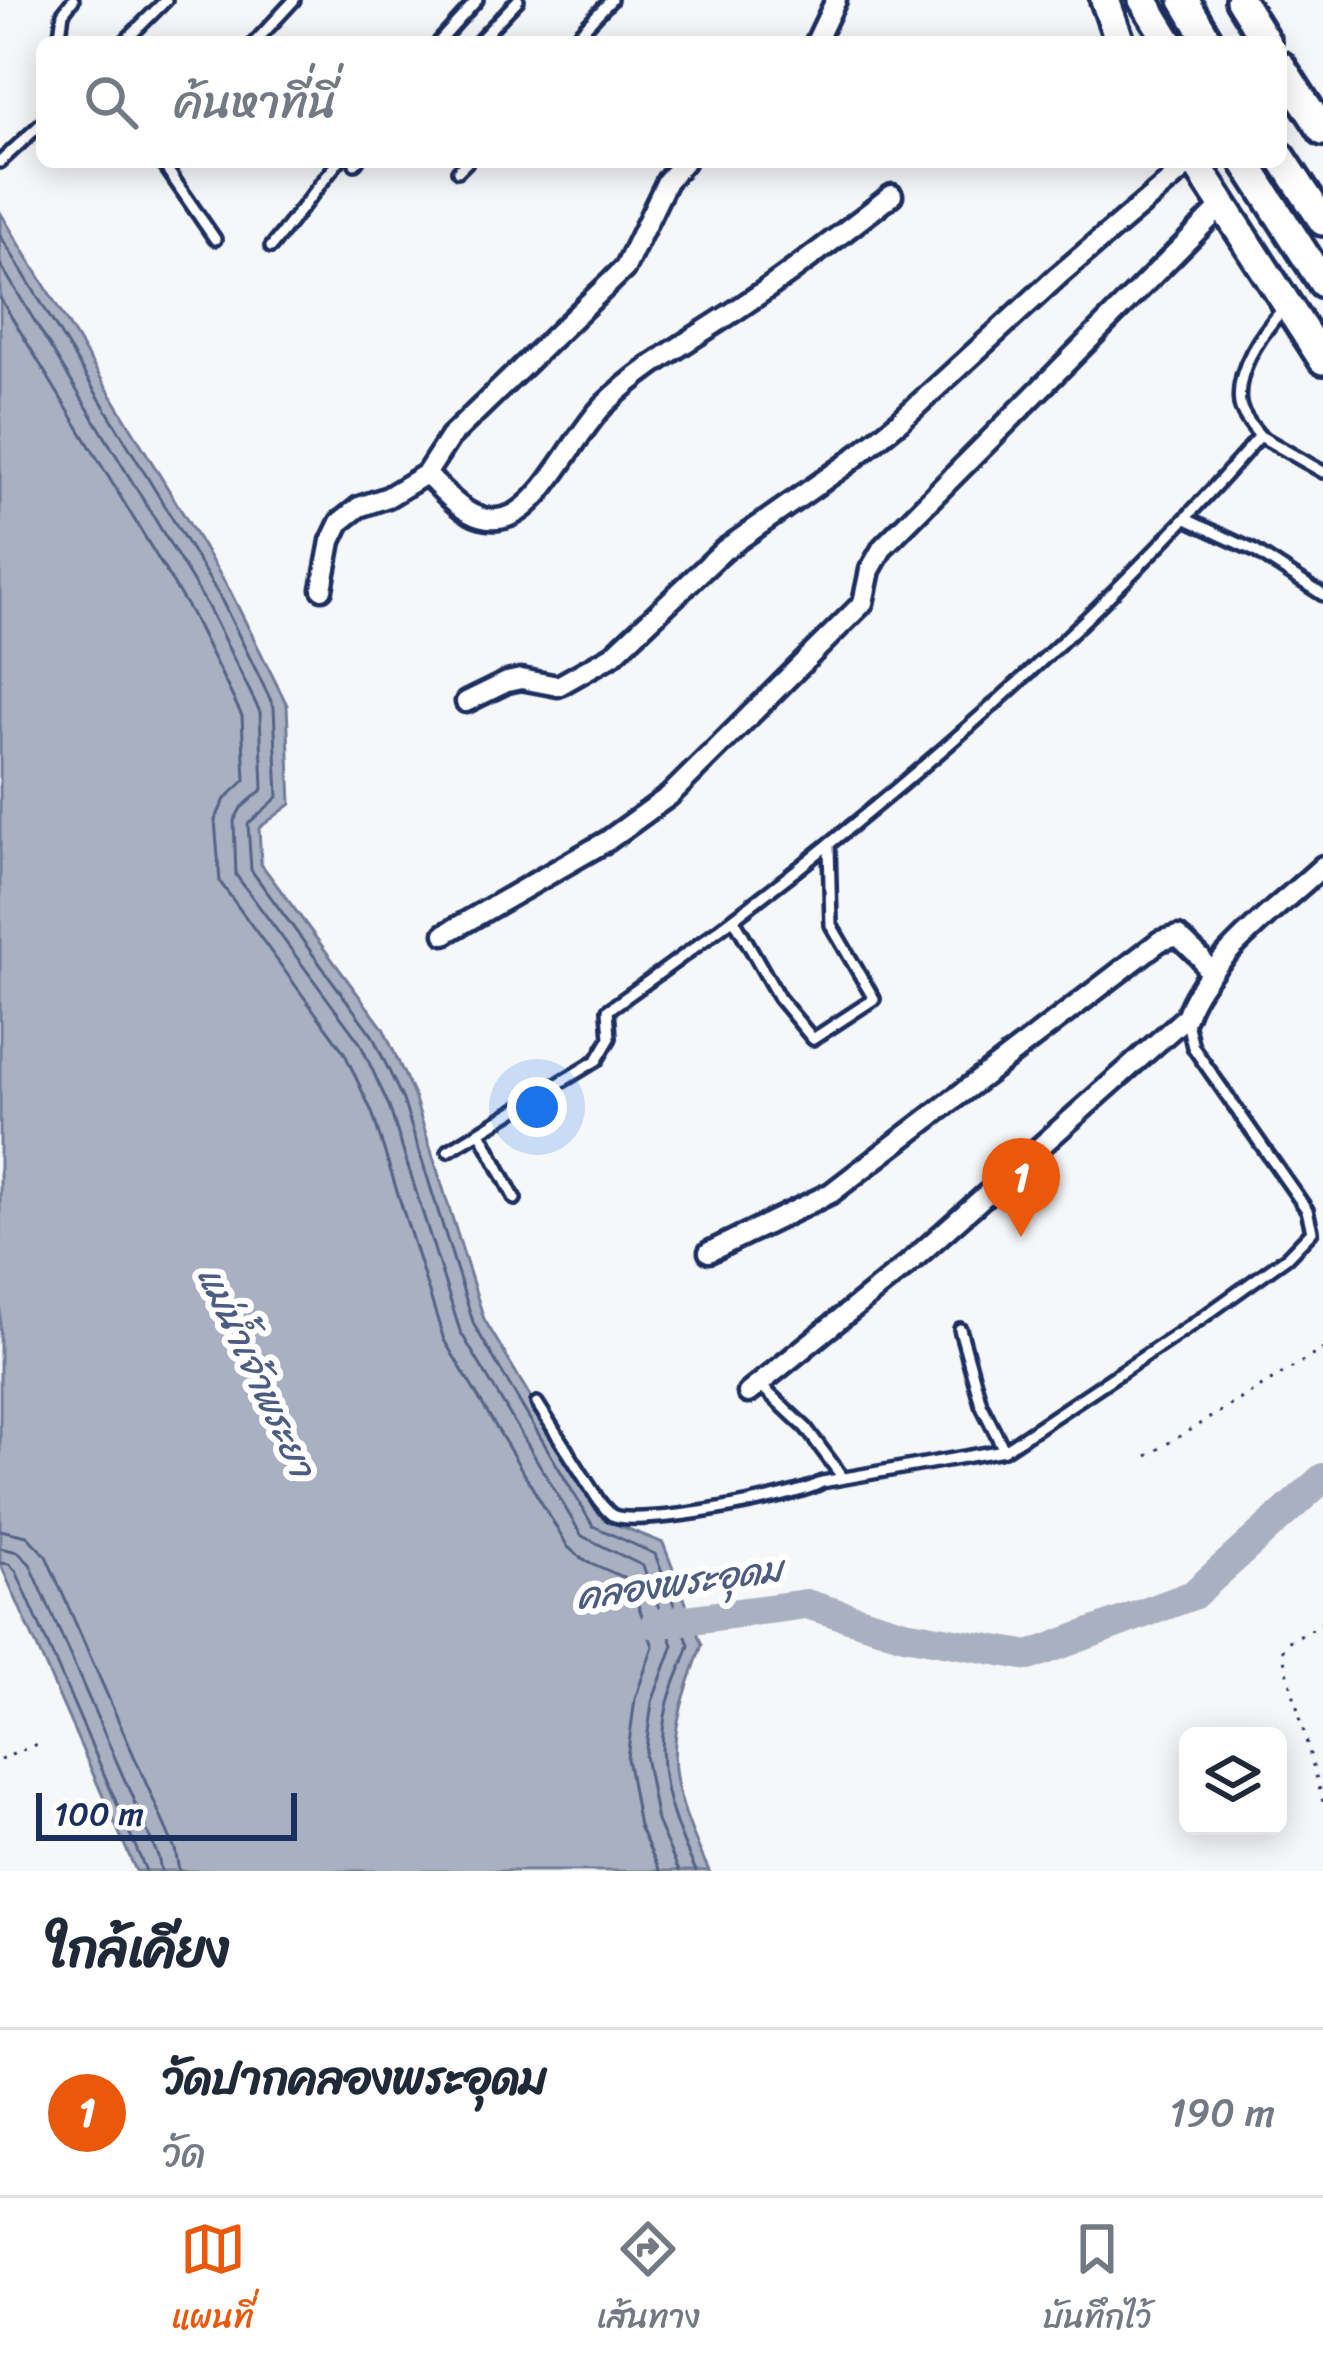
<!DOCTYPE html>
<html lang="th">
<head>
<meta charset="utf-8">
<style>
  body { margin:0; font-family:Sriracha,"Playpen Sans Thai",sans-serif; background:#f6f6f7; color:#1f2937 }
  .controls { position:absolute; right:36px; bottom:36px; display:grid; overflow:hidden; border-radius:18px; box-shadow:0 6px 30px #0003 }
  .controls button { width:108px; height:108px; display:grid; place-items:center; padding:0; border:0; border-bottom:3px solid #e0e1e3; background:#fff; color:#1f2937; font:60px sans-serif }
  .scale { position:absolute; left:36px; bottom:30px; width:261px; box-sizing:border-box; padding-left:12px; border:6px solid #1b2f5e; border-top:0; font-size:33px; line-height:42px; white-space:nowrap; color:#1b2f5e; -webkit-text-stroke:9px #fff; paint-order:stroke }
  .you { position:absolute; left:537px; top:1107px; width:42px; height:42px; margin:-30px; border:9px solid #fff; border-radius:50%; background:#1a73e8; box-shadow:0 0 0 18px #1a73e833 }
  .badge { display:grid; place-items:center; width:78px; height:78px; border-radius:50%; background:#ea580c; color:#fff; font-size:39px; font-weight:700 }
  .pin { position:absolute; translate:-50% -99px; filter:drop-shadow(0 3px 6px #0008) }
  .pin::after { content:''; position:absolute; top:63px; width:42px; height:36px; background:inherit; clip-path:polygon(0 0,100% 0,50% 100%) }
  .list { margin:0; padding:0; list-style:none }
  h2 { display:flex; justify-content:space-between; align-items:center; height:156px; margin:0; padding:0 48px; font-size:51px }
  h2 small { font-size:39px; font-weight:400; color:#747a83 }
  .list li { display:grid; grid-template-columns:78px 1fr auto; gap:36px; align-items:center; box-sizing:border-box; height:168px; padding:0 48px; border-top:3px solid #e0e1e3 }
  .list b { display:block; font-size:45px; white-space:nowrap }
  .list p { margin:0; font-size:39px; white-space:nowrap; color:#747a83 }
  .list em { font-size:39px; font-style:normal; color:#747a83 }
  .icon { flex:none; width:66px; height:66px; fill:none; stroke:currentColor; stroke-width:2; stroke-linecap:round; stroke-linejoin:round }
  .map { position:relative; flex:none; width:1323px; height:1871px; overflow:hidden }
  .search { position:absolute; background:#fff; box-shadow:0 6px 30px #0003; left:36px; right:36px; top:36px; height:132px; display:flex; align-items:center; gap:30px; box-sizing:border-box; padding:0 42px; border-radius:18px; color:#747a83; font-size:45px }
  .sheet { height:324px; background:#fff }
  nav { display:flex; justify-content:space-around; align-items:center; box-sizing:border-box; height:168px; border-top:3px solid #e0e1e3; background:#fff; font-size:33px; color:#747a83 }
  nav a { display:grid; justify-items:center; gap:6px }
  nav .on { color:#ea580c }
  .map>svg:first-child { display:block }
  .water { fill:#a9b0c1; stroke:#707c99; stroke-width:3 }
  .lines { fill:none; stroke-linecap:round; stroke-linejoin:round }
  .shore { stroke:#546386; stroke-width:3 }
  .river { stroke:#a9b0c1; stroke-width:30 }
  .service-casing { stroke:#1b2f5e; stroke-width:18 }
  .minor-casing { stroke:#1b2f5e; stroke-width:27 }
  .primary-casing { stroke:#1b2f5e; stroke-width:36 }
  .path { stroke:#1b2f5e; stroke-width:3; stroke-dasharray:3 9; stroke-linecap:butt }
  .service { stroke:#fff; stroke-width:9 }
  .minor { stroke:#fff; stroke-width:18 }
  .primary { stroke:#fff; stroke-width:27 }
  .labels { text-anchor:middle; stroke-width:12; stroke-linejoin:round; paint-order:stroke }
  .water-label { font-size:36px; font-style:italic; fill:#4d5c81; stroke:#fff }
</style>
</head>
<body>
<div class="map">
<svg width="1323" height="1871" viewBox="0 0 1323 1871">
  <rect width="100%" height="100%" fill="#f6f7f9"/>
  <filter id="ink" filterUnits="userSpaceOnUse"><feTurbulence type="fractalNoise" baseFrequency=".00833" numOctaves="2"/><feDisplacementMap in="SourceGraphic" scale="24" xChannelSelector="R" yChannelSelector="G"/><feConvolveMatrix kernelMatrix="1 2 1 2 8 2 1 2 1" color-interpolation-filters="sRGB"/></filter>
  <g filter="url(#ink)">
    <path class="water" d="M0,212L230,591L287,705L291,804L259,828L261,864L383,1028L414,1096L484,1319L603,1519L663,1543L702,1645C664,1746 664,1773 709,1871H136L0,1563Z"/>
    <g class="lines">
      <g class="shore">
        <path d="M0,235L220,597L274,707L278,797L248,824L251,870L372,1035L403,1100L474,1325L593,1526L655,1554L689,1645C683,1665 671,1686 667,1707C653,1767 671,1818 696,1871"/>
        <path d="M0,264L207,605L260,712L263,789L241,808L234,821L236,875L360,1043L389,1106L460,1331L582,1536L643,1566L673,1645L652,1702L645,1756L657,1821L679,1871"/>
        <path d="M0,298L191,613L242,716L245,780L225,799L215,820L220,882L344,1052L372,1112L444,1340L568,1547L582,1559L629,1580L653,1646L635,1699L627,1758L639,1826L660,1871"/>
        <path d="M0,1530L27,1536L46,1556L175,1849L179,1871"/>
        <path d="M0,1548L18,1552L30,1564L158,1856L161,1871"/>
        <path d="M0,1563L9,1564L16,1571L146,1871"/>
      </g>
      <path class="river" d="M655,1624L806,1604L904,1634L1029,1656L1193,1595L1323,1478"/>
      <g class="service-casing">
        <g id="service">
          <path d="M59,42L63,13L73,0"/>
          <path d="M124,42L166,0"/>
          <path d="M255,42L294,0"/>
          <path d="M439,42L477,0"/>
          <path d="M478,42L518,0"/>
          <path d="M571,42L611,0"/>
          <path d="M0,162L42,123"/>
          <path d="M162,162L215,239"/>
          <path d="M355,164L357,162"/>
          <path d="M458,171L467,162"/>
          <path d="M271,247L338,162"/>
          <path d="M1260,436L1323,472"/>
          <path d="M1186,519L1255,551L1323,595"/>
          <path d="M735,921L779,998L813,1039L874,999L831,925L829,845"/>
          <path d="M480,1132L515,1199"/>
          <path d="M448,1151L597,1060L610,1038L608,1010C841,846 1073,651 1260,436C1253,427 1242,416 1240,404C1235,369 1262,333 1283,309"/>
          <path d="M960,1329L981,1404L1004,1450"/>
          <path d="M759,1384L806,1428L843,1478"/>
          <path d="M537,1403L599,1501C601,1504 609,1513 612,1515C637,1528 796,1498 822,1482L1004,1450L1202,1318L1287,1257L1312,1231L1307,1210L1193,1047L1186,1018"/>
        </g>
      </g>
      <g class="minor-casing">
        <g id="minor">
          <path d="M816,42L836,0"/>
          <path d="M426,474C449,496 473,530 510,516C545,502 575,434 604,405C645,364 697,337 745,304C796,270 844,232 892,195"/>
          <path d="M322,589L331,541L340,522L359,507L388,497L426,474L450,437L625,268L667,181L684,162"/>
          <path d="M466,702L507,682L521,679L558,686L613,655L724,550L847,464L901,420L1058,276L1192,162"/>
          <path d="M445,934L607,841L669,796L863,603L870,570L883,547L1223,205"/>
          <path d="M709,1252L831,1193L1160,941L1178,936L1201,958L1209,973"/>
          <path d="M748,1393L907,1265L1186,1017C1205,960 1279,907 1323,866"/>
        </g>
      </g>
      <g class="primary-casing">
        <g id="primary">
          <path d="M1105,0L1120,42"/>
          <path d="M1143,0L1169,42"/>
          <path d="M1184,0L1209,42"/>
          <path d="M1240,0L1266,42"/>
          <path d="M1281,66L1323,131"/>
          <path d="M1281,157L1323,221"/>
          <path d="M1195,162L1323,360"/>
          <path d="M1245,162L1323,283"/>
        </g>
      </g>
      <g class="path">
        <path d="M1147,1456L1323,1349"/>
        <path d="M1323,1623L1287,1642L1282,1652L1323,1802"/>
        <path d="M0,1760L41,1742"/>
      </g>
      <use href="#service" class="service"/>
      <use href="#minor" class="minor"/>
      <use href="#primary" class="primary"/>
    </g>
  </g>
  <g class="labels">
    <g class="water-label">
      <text transform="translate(257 1371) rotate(65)" y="13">แม่น้ำเจ้าพระยา</text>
      <text transform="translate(679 1582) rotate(-8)" y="13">คลองพระอุดม</text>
    </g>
  </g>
</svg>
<div class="controls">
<button><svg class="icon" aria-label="layers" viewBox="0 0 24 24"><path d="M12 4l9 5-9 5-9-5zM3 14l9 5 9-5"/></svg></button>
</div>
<div class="scale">100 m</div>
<div class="you"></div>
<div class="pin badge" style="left:1021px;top:1237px">1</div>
<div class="search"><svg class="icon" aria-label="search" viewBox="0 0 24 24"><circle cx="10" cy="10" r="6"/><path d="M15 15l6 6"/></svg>ค้นหาที่นี่</div>
</div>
<section class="sheet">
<h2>ใกล้เคียง<small></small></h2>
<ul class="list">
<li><span class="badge">1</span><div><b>วัดปากคลองพระอุดม</b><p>วัด</p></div><em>190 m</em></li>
</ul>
</section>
<nav>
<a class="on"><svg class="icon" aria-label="map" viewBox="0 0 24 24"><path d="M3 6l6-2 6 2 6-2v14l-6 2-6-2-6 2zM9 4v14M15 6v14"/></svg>แผนที่</a>
<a><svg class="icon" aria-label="directions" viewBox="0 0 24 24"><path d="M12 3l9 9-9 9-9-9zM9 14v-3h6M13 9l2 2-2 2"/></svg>เส้นทาง</a>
<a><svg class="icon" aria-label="saved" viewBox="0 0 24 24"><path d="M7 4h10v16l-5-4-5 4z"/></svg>บันทึกไว้</a>
</nav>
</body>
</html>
